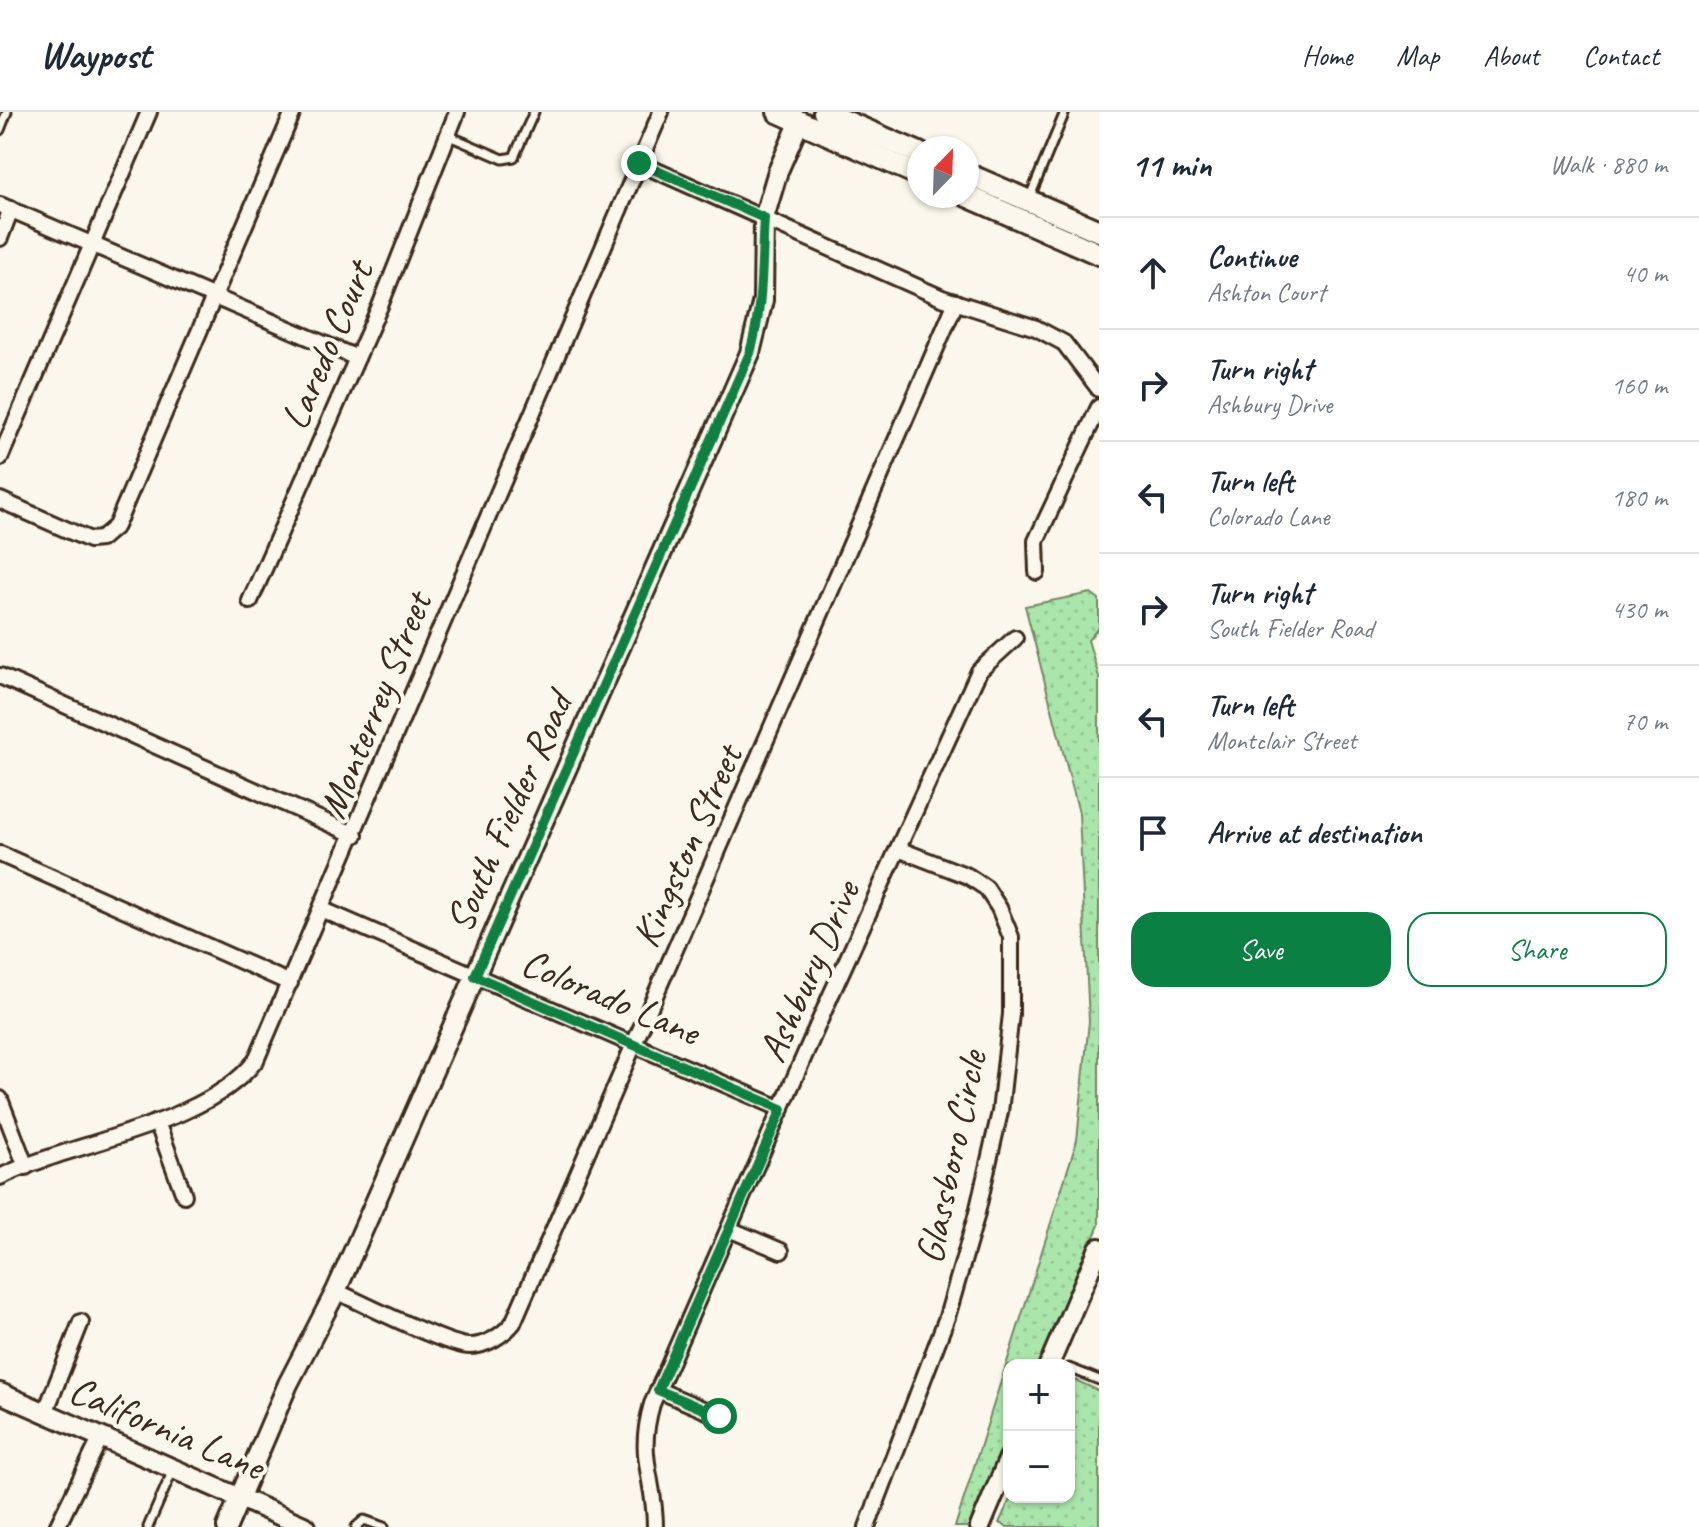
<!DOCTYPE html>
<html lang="en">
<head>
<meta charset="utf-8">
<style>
  body { margin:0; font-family:Caveat,sans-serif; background:#f2f2f3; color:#1f2937 }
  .controls { position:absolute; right:24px; bottom:24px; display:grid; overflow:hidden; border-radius:16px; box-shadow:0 2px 6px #0004 }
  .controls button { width:72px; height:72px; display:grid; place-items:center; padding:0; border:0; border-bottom:2px solid #e0e1e3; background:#fff; color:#1f2937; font:40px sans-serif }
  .compass { position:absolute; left:907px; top:24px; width:72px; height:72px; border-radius:50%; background:#fff; box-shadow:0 2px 6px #0004; rotate:23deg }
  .stop { position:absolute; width:24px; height:24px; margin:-18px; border:6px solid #0b8043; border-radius:50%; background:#fff }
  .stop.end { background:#0b8043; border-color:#fff; box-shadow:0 2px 8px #0008 }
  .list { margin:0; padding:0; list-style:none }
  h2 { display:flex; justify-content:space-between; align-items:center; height:104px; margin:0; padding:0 32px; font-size:34px }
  h2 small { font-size:26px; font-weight:400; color:#747a83 }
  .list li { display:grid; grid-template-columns:52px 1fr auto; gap:24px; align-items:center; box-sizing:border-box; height:112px; padding:0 32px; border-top:2px solid #e0e1e3 }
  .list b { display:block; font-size:30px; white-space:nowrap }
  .list p { margin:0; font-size:26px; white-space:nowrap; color:#747a83 }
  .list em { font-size:26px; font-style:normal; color:#747a83 }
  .actions { display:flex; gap:16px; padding:24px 32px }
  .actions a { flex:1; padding:18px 0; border:2px solid #0b8043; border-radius:24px; text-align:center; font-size:28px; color:#0b8043 }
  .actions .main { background:#0b8043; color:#fff }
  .icon { flex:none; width:44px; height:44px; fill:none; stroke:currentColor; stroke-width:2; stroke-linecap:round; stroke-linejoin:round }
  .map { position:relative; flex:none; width:1099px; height:1415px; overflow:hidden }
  header { display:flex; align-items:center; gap:48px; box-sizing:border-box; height:112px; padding:0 40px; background:#fff; border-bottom:2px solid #e0e1e3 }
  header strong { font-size:38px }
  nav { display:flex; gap:44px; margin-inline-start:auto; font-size:28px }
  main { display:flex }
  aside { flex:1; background:#fff }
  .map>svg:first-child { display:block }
  .grass { fill:url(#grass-dots); stroke:#728864; stroke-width:2 }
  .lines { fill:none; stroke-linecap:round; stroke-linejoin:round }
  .service-casing { stroke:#3b2a1e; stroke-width:13 }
  .minor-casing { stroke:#3b2a1e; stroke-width:20 }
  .tertiary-casing { stroke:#3b2a1e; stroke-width:24 }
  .secondary-casing { stroke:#3b2a1e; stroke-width:26 }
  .service { stroke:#fbf7ec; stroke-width:7 }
  .minor { stroke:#fbf7ec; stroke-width:14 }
  .tertiary { stroke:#fbf7ec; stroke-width:18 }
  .secondary { stroke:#fbf7ec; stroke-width:20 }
  .route { stroke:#0b8043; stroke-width:10 }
  .labels { text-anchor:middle; stroke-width:8; stroke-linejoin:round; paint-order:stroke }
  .street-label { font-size:40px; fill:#3b2a1e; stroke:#fbf7ec }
</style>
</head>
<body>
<header>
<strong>Waypost</strong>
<nav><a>Home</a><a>Map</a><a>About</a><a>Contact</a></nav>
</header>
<main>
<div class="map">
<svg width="1099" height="1415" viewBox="0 0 1099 1415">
  <defs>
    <pattern id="grass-dots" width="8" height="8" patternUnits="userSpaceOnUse" patternTransform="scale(2)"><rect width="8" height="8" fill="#aae5ab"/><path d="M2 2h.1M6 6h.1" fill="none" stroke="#93c593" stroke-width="1.8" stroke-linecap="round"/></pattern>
  </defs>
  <rect width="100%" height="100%" fill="#fbf7ec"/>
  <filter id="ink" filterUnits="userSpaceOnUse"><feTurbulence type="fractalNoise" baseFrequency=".0125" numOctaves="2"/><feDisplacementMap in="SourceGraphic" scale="16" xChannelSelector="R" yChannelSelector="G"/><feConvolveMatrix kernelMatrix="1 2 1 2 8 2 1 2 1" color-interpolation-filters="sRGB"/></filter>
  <g filter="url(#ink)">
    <g class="grass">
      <path d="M1091,481L1099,487V515L1088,528L1099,565V1113L1040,1253H1009V1326L971,1415H955L1077,1028L1089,909L1079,701L1025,494Z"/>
      <path d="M1069,1265L1099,1279V1415H1007L999,1411L1011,1385H1069Z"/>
    </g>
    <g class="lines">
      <g class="service-casing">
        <g id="service">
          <path d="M0,18L7,0"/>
          <path d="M447,23L503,47L514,45L534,0"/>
          <path d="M1029,87L1065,0"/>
          <path d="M1069,1256L1099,1268"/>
          <path d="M148,1415L173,1358"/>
          <path d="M356,1415L364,1408L384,1415"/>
        </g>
      </g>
      <g class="minor-casing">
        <g id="minor">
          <path d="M639,51L942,186L1036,216L1064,231L1099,277"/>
          <path d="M0,93L357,246"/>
          <path d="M0,126L11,97"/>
          <path d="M0,346L149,0"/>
          <path d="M0,388L90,428L101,427L116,414L293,0"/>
          <path d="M1037,460L1036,429L1099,295"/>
          <path d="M250,489L380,194L457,0"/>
          <path d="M0,564L355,723"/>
          <path d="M0,742L290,871"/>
          <path d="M323,798L782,997"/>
          <path d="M0,987L26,1055"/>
          <path d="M157,1010L184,1083"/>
          <path d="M0,1065C73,1029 206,1014 256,948L661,0"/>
          <path d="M729,1117L781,1139"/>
          <path d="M336,1179C362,1191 447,1234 470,1234C486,1234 503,1223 513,1211L956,190"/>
          <path d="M658,1278L719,1304"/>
          <path d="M45,1301L81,1210"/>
          <path d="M57,1415L101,1325"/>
          <path d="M655,1415C655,1364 636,1347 652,1292L830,885L979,559L1015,526"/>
          <path d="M867,1415L947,1205L976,1105L1000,1000L1011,902V825L999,796L986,776L968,764L898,737"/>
        </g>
      </g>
      <g class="tertiary-casing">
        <g id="tertiary">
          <path d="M1049,1253L1099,1136"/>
          <path d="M0,1281L306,1415"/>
          <path d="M227,1415L288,1272L336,1179L750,241L763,188L764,106L778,59L800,9"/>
          <path d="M980,1415L1009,1346"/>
        </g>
      </g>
      <g class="secondary-casing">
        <g id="secondary">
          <path d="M778,0L919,63"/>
          <path d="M824,0L919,41"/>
          <path d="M967,62L1099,119"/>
          <path d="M967,84L1099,142"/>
        </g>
      </g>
      <use href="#service" class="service"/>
      <use href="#minor" class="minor"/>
      <use href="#tertiary" class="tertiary"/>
      <use href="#secondary" class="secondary"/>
    </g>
  </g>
  <g class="lines" filter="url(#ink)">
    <path class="route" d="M639,51L764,106C761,153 763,196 750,241L475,864L782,997L658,1278L719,1304"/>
  </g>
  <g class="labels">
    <g class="street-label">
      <text transform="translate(326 233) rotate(-67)" y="14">Laredo Court</text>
      <text transform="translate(374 593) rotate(-68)" y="14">Monterrey Street</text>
      <text transform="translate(508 700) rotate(-66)" y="14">South Fielder Road</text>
      <text transform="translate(686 734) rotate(-66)" y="14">Kingston Street</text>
      <text transform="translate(808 859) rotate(-66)" y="14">Ashbury Drive</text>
      <text transform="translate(611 884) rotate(23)" y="14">Colorado Lane</text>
      <text transform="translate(950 1045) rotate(-78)" y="14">Glassboro Circle</text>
      <text transform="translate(167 1315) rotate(23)" y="14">California Lane</text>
    </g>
  </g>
</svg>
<div class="controls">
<button>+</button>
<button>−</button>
</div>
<svg class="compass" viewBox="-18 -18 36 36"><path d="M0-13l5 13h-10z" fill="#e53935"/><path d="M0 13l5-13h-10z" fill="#747a83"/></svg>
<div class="stop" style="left:719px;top:1304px"></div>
<div class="stop end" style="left:639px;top:51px"></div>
</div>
<aside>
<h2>11 min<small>Walk · 880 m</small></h2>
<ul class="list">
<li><svg class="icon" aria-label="ahead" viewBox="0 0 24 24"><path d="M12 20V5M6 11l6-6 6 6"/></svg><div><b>Continue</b><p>Ashton Court</p></div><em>40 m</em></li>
<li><svg class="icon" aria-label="right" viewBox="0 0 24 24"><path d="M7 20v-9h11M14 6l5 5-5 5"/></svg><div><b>Turn right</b><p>Ashbury Drive</p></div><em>160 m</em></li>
<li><svg class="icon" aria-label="left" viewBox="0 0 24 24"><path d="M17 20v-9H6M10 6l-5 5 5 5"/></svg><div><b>Turn left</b><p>Colorado Lane</p></div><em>180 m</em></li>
<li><svg class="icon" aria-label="right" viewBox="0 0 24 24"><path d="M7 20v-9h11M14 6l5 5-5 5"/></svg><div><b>Turn right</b><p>South Fielder Road</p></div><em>430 m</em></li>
<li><svg class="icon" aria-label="left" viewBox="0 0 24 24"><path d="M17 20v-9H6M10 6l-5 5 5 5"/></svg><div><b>Turn left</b><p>Montclair Street</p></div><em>70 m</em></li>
<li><svg class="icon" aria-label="arrive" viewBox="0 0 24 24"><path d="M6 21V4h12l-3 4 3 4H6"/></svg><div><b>Arrive at destination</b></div></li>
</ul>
<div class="actions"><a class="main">Save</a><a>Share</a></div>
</aside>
</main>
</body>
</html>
